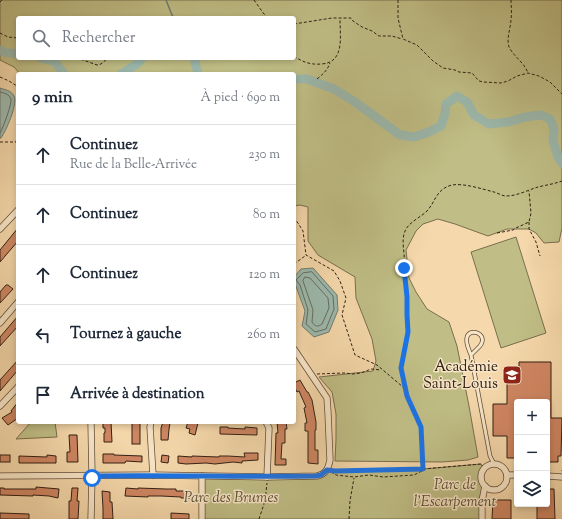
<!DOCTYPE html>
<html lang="fr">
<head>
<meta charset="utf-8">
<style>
  body { margin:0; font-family:"Sorts Mill Goudy",serif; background:#f6f6f7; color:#1f2937 }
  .controls { position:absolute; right:12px; bottom:12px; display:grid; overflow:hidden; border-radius:4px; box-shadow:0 2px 6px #0003 }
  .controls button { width:36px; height:36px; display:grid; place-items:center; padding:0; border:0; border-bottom:1px solid #e0e1e3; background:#fff; color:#1f2937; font:20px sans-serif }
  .stop { position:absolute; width:12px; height:12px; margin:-9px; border:3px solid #1a73e8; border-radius:50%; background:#fff }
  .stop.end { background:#1a73e8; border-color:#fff; box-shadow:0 1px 4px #0008 }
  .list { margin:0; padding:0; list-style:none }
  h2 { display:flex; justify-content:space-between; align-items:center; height:52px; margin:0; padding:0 16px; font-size:17px }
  h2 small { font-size:13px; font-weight:400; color:#747a83 }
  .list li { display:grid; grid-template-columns:26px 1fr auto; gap:12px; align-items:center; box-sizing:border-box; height:60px; padding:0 16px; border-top:1px solid #e0e1e3 }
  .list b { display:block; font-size:15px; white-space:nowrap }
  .list p { margin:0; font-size:13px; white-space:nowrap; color:#747a83 }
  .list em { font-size:13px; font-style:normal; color:#747a83 }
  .icon { flex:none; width:22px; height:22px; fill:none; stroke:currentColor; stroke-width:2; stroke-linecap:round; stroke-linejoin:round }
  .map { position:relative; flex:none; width:562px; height:519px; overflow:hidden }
  .search { position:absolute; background:#fff; box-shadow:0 2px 6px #0003; left:16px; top:16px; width:280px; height:44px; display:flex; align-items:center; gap:10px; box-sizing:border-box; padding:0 14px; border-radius:4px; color:#747a83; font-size:15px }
  .panel { position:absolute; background:#fff; box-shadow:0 2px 6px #0003; left:16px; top:72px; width:280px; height:352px; border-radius:4px }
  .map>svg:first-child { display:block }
  .green { fill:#c0be86; stroke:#796f4d; fill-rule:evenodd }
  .water { fill:#9cb9ad; stroke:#727c70 }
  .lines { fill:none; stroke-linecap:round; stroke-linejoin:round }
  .shore { stroke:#676c60; stroke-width:1 }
  .stream { stroke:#727c70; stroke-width:1.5 }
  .river { stroke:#9cb9ad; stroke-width:9 }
  .building { fill:#cf8763; stroke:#322014 }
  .lane-casing { stroke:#634e3a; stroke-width:4.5 }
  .street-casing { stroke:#634e3a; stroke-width:7 }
  .path { stroke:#322014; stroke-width:1; stroke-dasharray:3 2; stroke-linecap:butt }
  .lane { stroke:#f8e6c8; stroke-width:3 }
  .street { stroke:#f8e6c8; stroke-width:5.5 }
  .route { stroke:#1a73e8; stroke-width:5 }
  .labels { text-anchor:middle; stroke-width:3; stroke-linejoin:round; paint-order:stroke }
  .poi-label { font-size:15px; fill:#322014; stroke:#f8e6c8; text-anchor:end }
  .park-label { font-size:15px; font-style:italic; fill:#5d4f36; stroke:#f8e6c8 }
</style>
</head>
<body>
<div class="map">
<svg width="562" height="519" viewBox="0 0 562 519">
  <rect width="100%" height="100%" fill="#f5d8ab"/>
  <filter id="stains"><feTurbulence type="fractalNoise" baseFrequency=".005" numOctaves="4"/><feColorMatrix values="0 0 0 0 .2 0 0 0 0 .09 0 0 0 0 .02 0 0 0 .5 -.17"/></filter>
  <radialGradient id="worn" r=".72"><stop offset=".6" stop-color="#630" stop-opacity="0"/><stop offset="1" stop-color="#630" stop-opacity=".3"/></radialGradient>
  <g class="green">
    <path d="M0,0H562V228L559,242L544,243L536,233L529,229H507L488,236L455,224L438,219L423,224L416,231L406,250L409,278L416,292L427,309L449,322L457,346L469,406L478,457L468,460L442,462L335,461L336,439V414L332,392L319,377L373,371L376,361L372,339L356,298L355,277L318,255L308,241V207L300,205L294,206V74H20L14,67L0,60ZM18,18H294V58H18Z"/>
    <path d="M516,237L546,333L501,348L471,252Z"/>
    <path d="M31,422H55L57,437L16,439Z"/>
    <path d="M481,464L484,469L481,476L482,482L485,486L482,519H202V476H316L329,467L335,471L423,469Z"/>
  </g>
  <g class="water">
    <path d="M0,88C5,90 11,90 14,96C18,104 6,131 1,138H0Z"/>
    <path d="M313,268L337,295L338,310L329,332L314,337L302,326L305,311L294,281V277L301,269Z"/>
  </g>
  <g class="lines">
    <g class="shore">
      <path d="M0,92C4,93 9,94 11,99C12,104 3,128 0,133"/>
      <path d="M312,272L333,296L334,309L326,329L315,332L306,324L308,310L300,285L296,280L303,273Z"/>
      <path d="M305,277L310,278L328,298L329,308L322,324C318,327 315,327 312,322L313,310L303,281Z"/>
    </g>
    <path class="stream" d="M166,0L172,15L174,18"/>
    <g class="river">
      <path d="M0,50L4,52L18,54"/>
      <path d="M41,58L54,61L64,74"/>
      <path d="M194,58L198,74"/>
      <path d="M121,74L137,64L142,58"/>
      <path d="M294,79H307L334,89L355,102L400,135L414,137L429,132L441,126L445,114L446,104L457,96L467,102L474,115L489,124L508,122L525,117L541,115L550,119L554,129L553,141L558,157L562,163"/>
    </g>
  </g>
  <g class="building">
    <path d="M18,228V241L0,262V250Z"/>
    <path d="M6,285H8L13,289L0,303V292Z"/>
    <path d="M18,316V326L0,346V337Z"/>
    <path d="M18,360V370L0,391V380Z"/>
    <path d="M519,362H551V418H562L561,456H558V462H547V402H517V458H507V436H493V404H507V369H519Z"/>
    <path d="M300,380L307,392H308L312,400L316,422V430H315V450H318V464L308,463V431H305V423H307L304,408L306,407L299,391L297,392L294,386V383Z"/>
    <path d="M18,402V418L8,425L2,418L12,412L11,411Z"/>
    <path d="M103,422H111L112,442H104V433H105V428H103Z"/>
    <rect x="132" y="422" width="8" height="22"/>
    <path d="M163,422L170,423L169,429L168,440H161V428Z"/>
    <path d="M188,422L198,423L195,435L189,433L190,429L186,428Z"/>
    <path d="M277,422H286L287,429H285V443H282L281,459H286V465H275L276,433H278Z"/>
    <path d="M220,427H228V428L245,429V427L257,428V435L220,434Z"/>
    <path d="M69,435H77L78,462H67V452H70Z"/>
    <path d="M244,453H258V460L242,461V463L233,462L215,464L206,463L186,464L178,463V456L192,457V456L219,457V456H228L245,457Z"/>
    <path d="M103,454H114V455L142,456V462L126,461L125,463H103Z"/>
    <rect x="0" y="455" width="10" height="7"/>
    <path d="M47,455L56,456V463H19V456L47,457Z"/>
    <path d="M162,455L169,456L168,463L161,462Z"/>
    <path d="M36,487L59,489L58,498L49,496L33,495V496L0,495V488H4V489H36Z"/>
    <path d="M72,488H78L77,501H79L78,519H69V501H71Z"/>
    <path d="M126,488L138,489V488L166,489H176V491H190V498H181V497L161,496H148V497L125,496Z"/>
    <path d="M547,489H554L555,519H537V504H547Z"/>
    <path d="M102,491L110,492V502H112L113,519H103V508Z"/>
    <path d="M493,500H511V519H492Z"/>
    <path d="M0,513L29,514V519H0Z"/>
    <path d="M171,513L189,514V519H171Z"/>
  </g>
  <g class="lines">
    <g class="lane-casing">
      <path id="lane" d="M471,355C469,350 465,342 467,337C470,327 489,334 480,346C477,349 474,352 471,355L490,456L494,464"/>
    </g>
    <g class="street-casing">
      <g id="street">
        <path d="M0,229L18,210"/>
        <path d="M0,323L18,302"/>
        <path d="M0,406L18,387"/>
        <path d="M91,422L92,476L91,519"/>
        <path d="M151,422L150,427L153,475"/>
        <path d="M266,422L269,428L267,477"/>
        <circle cx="494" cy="477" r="13"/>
        <path d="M507,475H517"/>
        <path d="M0,476L153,475L267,477L317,476C326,474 328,469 330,460L328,413L327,398L294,349"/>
        <path d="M202,476V519"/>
        <path d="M547,476L562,477"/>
        <path d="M482,519V501L485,486"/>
      </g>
    </g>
    <g class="path">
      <path d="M254,0L264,14L268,18"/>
      <path d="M398,0V18L403,39L417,45L433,61L443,68L455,70L459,72L472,73L479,81L484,82L501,83L508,81L517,76L528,73L539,76L550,82L562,94"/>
      <path d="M511,0C511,6 512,13 511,19C511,28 506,38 509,47C514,57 524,62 528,73"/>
      <path d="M0,2L2,0"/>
      <path d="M260,18L263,15"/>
      <path d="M294,24L332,18H351L353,21L362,27L372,31L379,36H392L402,39"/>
      <path d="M0,33L8,37L18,38"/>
      <path d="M294,56C302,62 311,65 321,64C345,63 340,37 340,19"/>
      <path d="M76,58L83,60L97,65L101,64L108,58"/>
      <path d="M0,77L9,81L17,86L18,89"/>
      <path d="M317,79C323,74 327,71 330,63"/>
      <path d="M18,110C16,113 16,115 18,118"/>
      <path d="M18,131L16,142L18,143"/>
      <path d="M0,142H16"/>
      <path d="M294,217L303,231L306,255L334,271L340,281L346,298L342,315L355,355L377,365L403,387L406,393"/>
      <path d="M529,222V229L536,242L540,256"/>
      <path d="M497,233L513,230L516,228L529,222L531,213L529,191"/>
      <path d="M294,264L305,256"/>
      <path d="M317,374L344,373L353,374L361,373L371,369L381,370"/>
      <path d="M407,396L401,368L408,332L404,253C403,245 402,236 406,229C411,221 421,217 427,211C436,201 436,189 452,185C464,183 482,189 494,192C498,193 502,196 506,196C517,196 528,190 538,187C546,185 554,184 562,181"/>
      <path d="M407,396L421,427L423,469"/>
      <path d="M333,471L423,469L481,464L484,469"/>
      <path d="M562,471V470"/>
      <path d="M331,472L336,475L354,477L369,475L383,477L414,475L422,471L423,469"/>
      <path d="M259,519L265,501L267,483"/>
      <path d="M349,519L350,501L354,478"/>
    </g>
    <use href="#lane" class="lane"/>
    <use href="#street" class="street"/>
  </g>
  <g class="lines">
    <path class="route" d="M92,478V476C167,475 242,477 316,476L321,475L327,470L335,471L423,469L421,427L407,396L401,368L408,332L407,315V297L404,268"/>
  </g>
  <defs>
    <g id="school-square" transform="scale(1)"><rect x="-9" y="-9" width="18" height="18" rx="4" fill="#8f2418" stroke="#f8e6c8"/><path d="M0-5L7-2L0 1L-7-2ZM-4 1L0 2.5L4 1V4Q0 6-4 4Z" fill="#fff"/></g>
  </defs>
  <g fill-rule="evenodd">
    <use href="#school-square" x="512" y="375"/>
  </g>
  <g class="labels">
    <g class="poi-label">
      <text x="498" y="371">Académie<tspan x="498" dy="17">Saint-Louis</tspan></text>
    </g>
    <g class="park-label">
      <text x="455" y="489">Parc de<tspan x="455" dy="17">l'Escarpement</tspan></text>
      <text x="231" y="502">Parc des Brumes</text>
    </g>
  </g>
  <rect width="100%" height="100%" filter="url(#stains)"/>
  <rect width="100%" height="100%" fill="url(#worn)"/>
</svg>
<div class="controls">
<button>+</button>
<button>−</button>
<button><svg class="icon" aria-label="layers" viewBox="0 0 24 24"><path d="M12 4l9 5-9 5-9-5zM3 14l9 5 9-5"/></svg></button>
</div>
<div class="stop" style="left:92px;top:478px"></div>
<div class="stop end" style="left:404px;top:268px"></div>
<div class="search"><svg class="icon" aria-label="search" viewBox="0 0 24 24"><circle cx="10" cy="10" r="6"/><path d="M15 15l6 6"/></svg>Rechercher</div>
<section class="panel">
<h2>9 min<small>À pied · 690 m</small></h2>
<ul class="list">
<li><svg class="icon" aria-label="ahead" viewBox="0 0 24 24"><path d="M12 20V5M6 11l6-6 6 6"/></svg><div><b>Continuez</b><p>Rue de la Belle-Arrivée</p></div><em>230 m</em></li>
<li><svg class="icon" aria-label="ahead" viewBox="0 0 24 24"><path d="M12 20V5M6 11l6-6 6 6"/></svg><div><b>Continuez</b></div><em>80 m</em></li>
<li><svg class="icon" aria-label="ahead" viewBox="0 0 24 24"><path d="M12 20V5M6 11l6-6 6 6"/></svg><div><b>Continuez</b></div><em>120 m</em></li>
<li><svg class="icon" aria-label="left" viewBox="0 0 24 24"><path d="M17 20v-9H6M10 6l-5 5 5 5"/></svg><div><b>Tournez à gauche</b></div><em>260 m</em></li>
<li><svg class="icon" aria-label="arrive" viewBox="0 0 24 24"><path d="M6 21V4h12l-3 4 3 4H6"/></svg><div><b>Arrivée à destination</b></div></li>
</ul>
</section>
</div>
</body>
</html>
